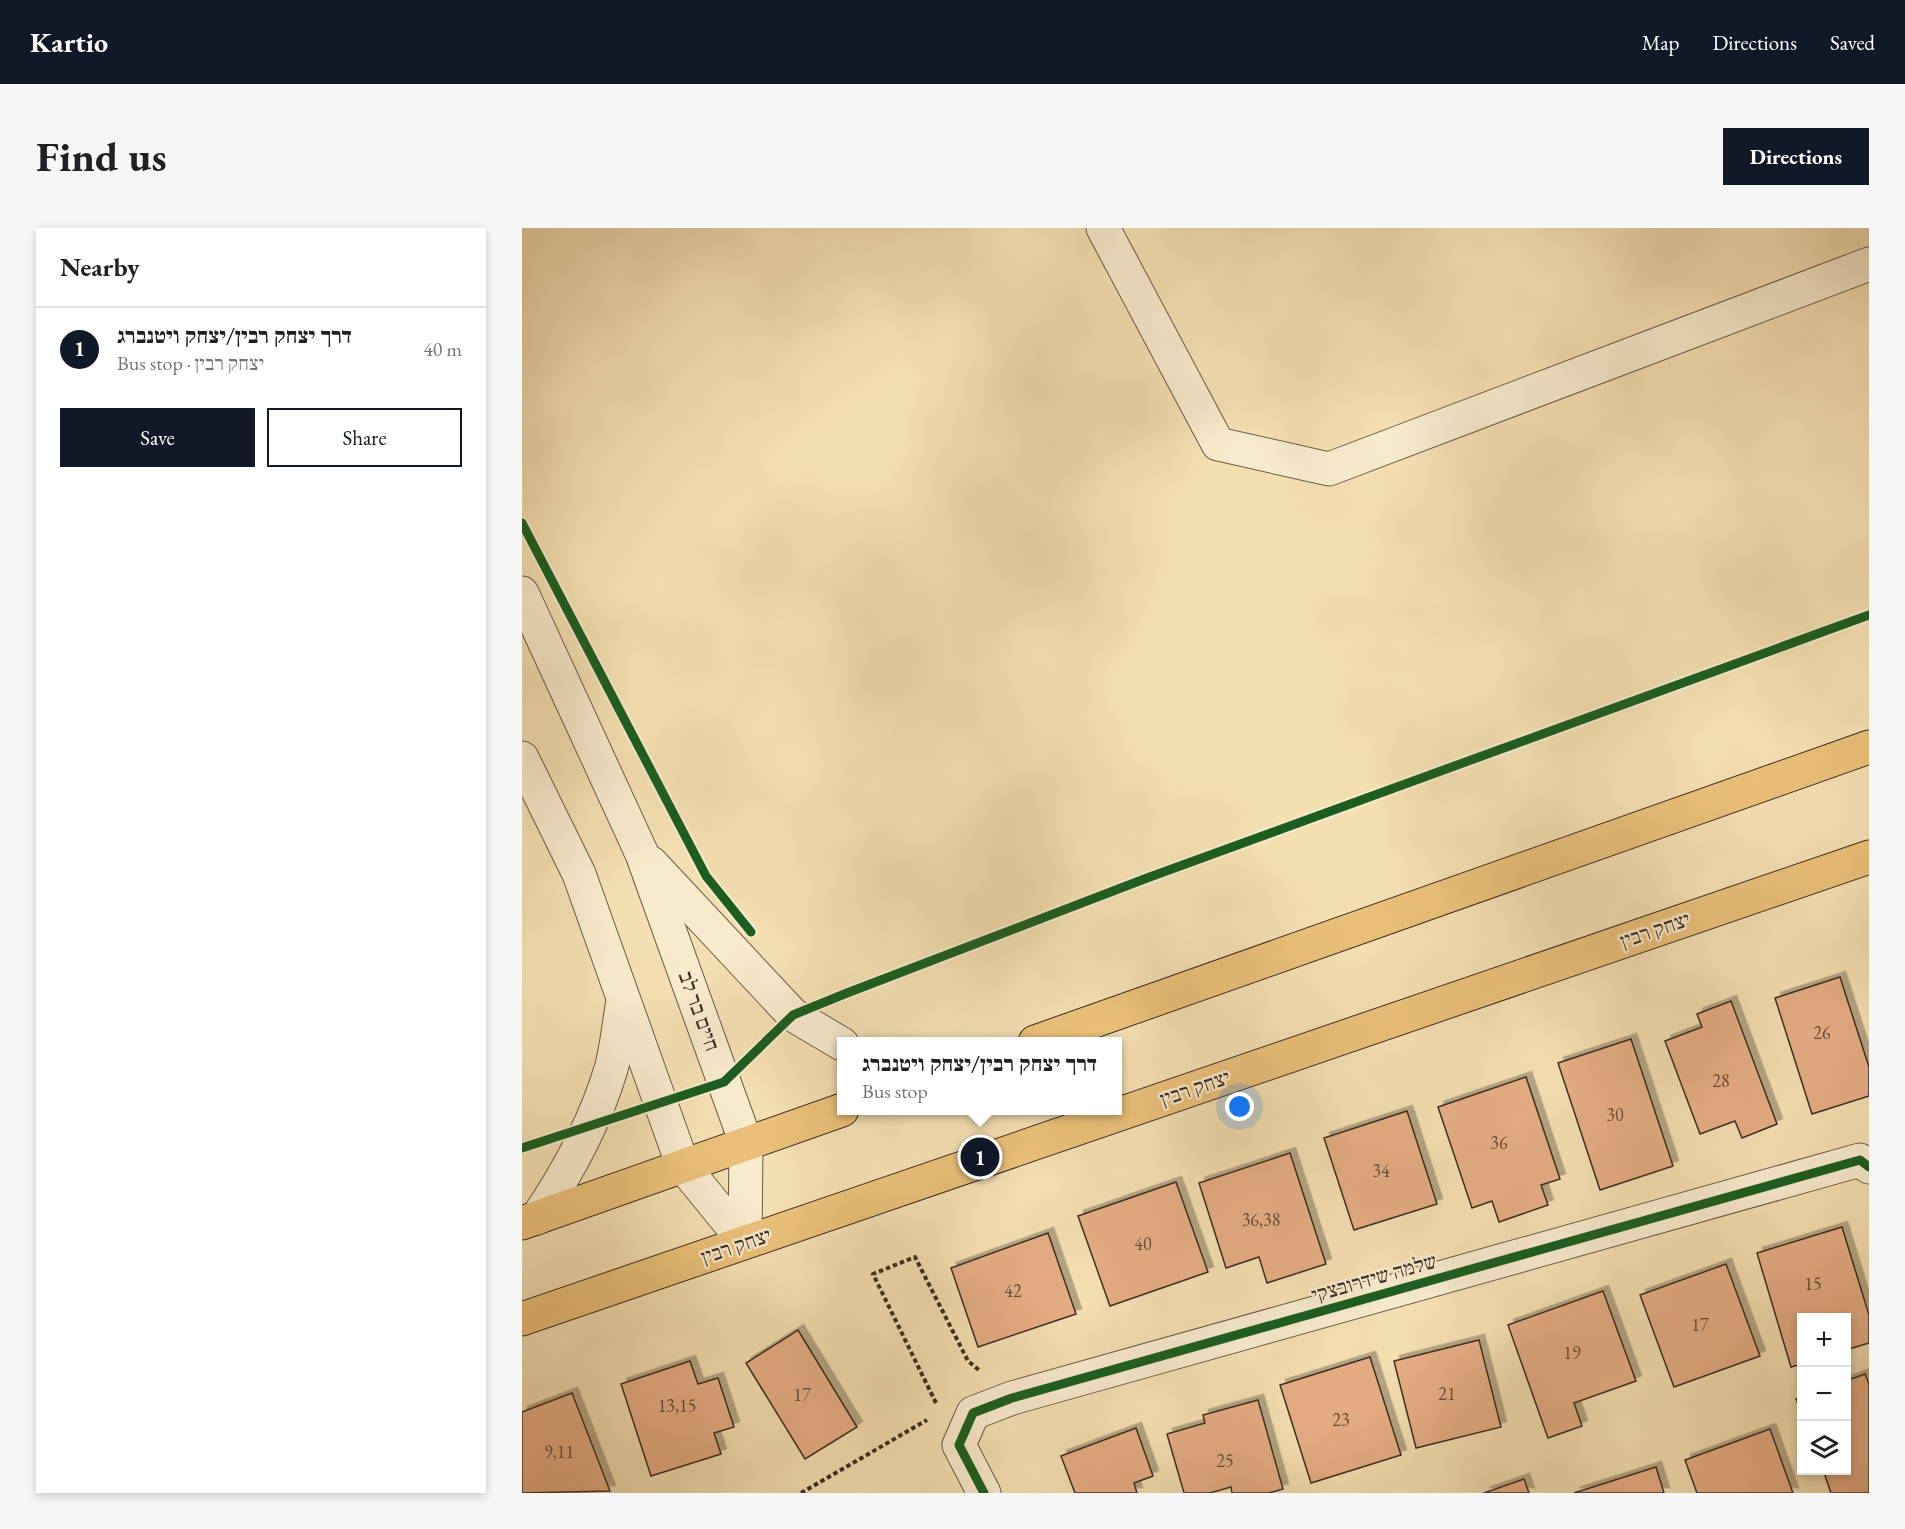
<!DOCTYPE html>
<html lang="en">
<head>
<meta charset="utf-8">
<style>
  body { margin:0; font-family:"EB Garamond","Frank Ruhl Libre",serif; background:#f6f6f6; color:#202124 }
  .controls { position:absolute; right:18px; bottom:18px; display:grid; overflow:hidden; border-radius:0px; box-shadow:0 3px 9px #0003 }
  .controls button { width:54px; height:54px; display:grid; place-items:center; padding:0; border:0; border-bottom:2px solid #e0e0e0; background:#fff; color:#202124; font:30px sans-serif }
  .you { position:absolute; left:718px; top:879px; width:21px; height:21px; margin:-15px; border:4px solid #fff; border-radius:50%; background:#1a73e8; box-shadow:0 0 0 9px #1a73e833 }
  .badge { display:grid; place-items:center; width:39px; height:39px; border-radius:50%; background:#111827; color:#fff; font-size:20px; font-weight:700 }
  .pin { position:absolute; translate:-50% -50%; border:3px solid #fff; box-shadow:0 2px 6px #0006 }
  .popup { position:absolute; left:315px; top:809px; width:285px; height:78px; box-sizing:border-box; display:grid; place-content:center; border-radius:0px; background:#fff; filter:drop-shadow(0 2px 4px #0005); font-size:20px; white-space:nowrap; color:#757577 }
  .popup b { font-size:22px; color:#202124 }
  .popup::after { content:''; position:absolute; left:50%; top:100%; margin-left:-12px; border:12px solid transparent; border-top-color:#fff }
  .list { margin:0; padding:0; list-style:none }
  h2 { display:flex; justify-content:space-between; align-items:center; height:78px; margin:0; padding:0 24px; font-size:26px }
  h2 small { font-size:20px; font-weight:400; color:#757577 }
  .list li { display:grid; grid-template-columns:39px 1fr auto; gap:18px; align-items:center; box-sizing:border-box; height:84px; padding:0 24px; border-top:2px solid #e0e0e0 }
  .list b { display:block; font-size:22px; white-space:nowrap }
  .list p { margin:0; font-size:20px; white-space:nowrap; color:#757577 }
  .list em { font-size:20px; font-style:normal; color:#757577 }
  .actions { display:flex; gap:12px; padding:18px 24px }
  .actions a { flex:1; padding:14px 0; border:2px solid #111827; border-radius:0px; text-align:center; font-size:21px; color:#111827 }
  .actions .main { background:#111827; color:#fff }
  .icon { flex:none; width:33px; height:33px; fill:none; stroke:currentColor; stroke-width:2; stroke-linecap:round; stroke-linejoin:round }
  .map { position:relative; flex:none; width:1347px; height:1265px; overflow:hidden; border-radius:0px }
  header { display:flex; align-items:center; gap:36px; box-sizing:border-box; height:84px; padding:0 30px; background:#111827; color:#fff }
  header strong { font-size:28px }
  nav { display:flex; gap:33px; margin-inline-start:auto; font-size:21px }
  .intro { display:flex; align-items:center; justify-content:space-between; box-sizing:border-box; height:144px; padding:0 36px }
  h1 { margin:0; font-size:42px }
  .button { padding:15px 27px; border-radius:0px; background:#111827; color:#fff; font-size:21px; font-weight:700 }
  main { display:flex; gap:36px; padding:0 36px }
  aside { flex:1; background:#fff; border-radius:0px; box-shadow:0 3px 9px #0003 }
  .map>svg:first-child { display:block }
  .building { fill:#e6ad84; stroke:#3b2d24; stroke-width:1.5; filter:url(#shadow) }
  .lines { fill:none; stroke-linecap:round; stroke-linejoin:round }
  .minor-casing { stroke:#695a48; stroke-width:35 }
  .major-casing { stroke:#3b2d24; stroke-width:35 }
  .path { stroke:#3b2d24; stroke-width:4; stroke-dasharray:4.5 3; stroke-linecap:butt }
  .minor { stroke:#f8eacd; stroke-width:33 }
  .major { stroke:#eac079; stroke-width:33 }
  .cycleway-casing { stroke:#f8eacd; stroke-width:13 }
  .cycleway { stroke:#1b5e20; stroke-width:9 }
  .labels { text-anchor:middle; stroke-width:4.5; stroke-linejoin:round; paint-order:stroke }
  .number-label { font-size:18px; fill:#664d3c }
  .street-label { font-size:21px; fill:#3b2d24; stroke:#f8eacd }
</style>
</head>
<body>
<header>
<strong>Kartio</strong>
<nav><a>Map</a><a>Directions</a><a>Saved</a></nav>
</header>
<div class="intro"><h1>Find us</h1><a class="button">Directions</a></div>
<main>
<aside>
<h2>Nearby<small></small></h2>
<ul class="list">
<li><span class="badge">1</span><div><b>דרך יצחק רבין/יצחק ויטנברג</b><p>Bus stop · יצחק רבין</p></div><em>40 m</em></li>
</ul>
<div class="actions"><a class="main">Save</a><a>Share</a></div>
</aside>
<div class="map">
<svg width="1347" height="1265" viewBox="0 0 1347 1265">
  <defs>
    <filter id="shadow"><feDropShadow dx="5.5" dy="-5.5" stdDeviation="0" flood-color="#0004"/></filter>
  </defs>
  <rect width="100%" height="100%" fill="#f4dfb2"/>
  <filter id="stains"><feTurbulence type="fractalNoise" baseFrequency=".00333" numOctaves="4"/><feColorMatrix values="0 0 0 0 .2 0 0 0 0 .09 0 0 0 0 .02 0 0 0 .5 -.17"/></filter>
  <radialGradient id="worn" r=".72"><stop offset=".6" stop-color="#630" stop-opacity="0"/><stop offset="1" stop-color="#630" stop-opacity=".3"/></radialGradient>
  <g class="building">
    <path d="M1318,749L1347,839V868L1290,886L1253,770Z"/>
    <path d="M1209,773L1255,896L1220,910L1213,893L1178,906L1143,813L1180,799L1175,786Z"/>
    <path d="M1109,811L1151,938L1078,962L1036,835Z"/>
    <path d="M1004,849L1038,951L1019,957L1026,977L977,994L970,973L950,980L916,879Z"/>
    <path d="M885,883L915,976L832,1002L802,910Z"/>
    <path d="M768,925L804,1036L745,1055L737,1029L704,1040L677,955Z"/>
    <path d="M654,954L686,1044L588,1078L556,988Z"/>
    <path d="M1320,999L1347,1087V1115L1324,1122V1090H1280V1136L1269,1139L1235,1025Z"/>
    <path d="M526,1005L554,1086L456,1119L429,1040Z"/>
    <path d="M1204,1036L1238,1128L1152,1159L1118,1067Z"/>
    <path d="M1081,1063L1114,1153L1052,1175L1060,1198L1026,1210L986,1097Z"/>
    <path d="M276,1102L335,1199L283,1231L224,1135Z"/>
    <path d="M957,1112L979,1199L894,1220L872,1133Z"/>
    <path d="M848,1129L879,1227L789,1255L758,1157Z"/>
    <path d="M168,1133L176,1156L196,1150L212,1199L192,1205L199,1226L129,1248L99,1156Z"/>
    <path d="M1343,1146L1347,1156V1265H1309L1301,1242H1324V1153Z"/>
    <path d="M50,1165L88,1263L0,1265V1184Z"/>
    <path d="M1280,1169V1185L1274,1171Z"/>
    <path d="M736,1172L761,1261L747,1265H710L709,1259L688,1265H662L645,1206L683,1195L681,1187Z"/>
    <path d="M614,1200L631,1248L612,1255L615,1265H553L539,1228Z"/>
    <path d="M1248,1201L1271,1265H1175L1163,1232Z"/>
    <path d="M1134,1239L1142,1265H1052Z"/>
    <path d="M1002,1251L1007,1265H962Z"/>
  </g>
  <g class="lines">
    <g class="minor-casing">
      <g id="minor">
        <path d="M581,0L696,216L807,241L1347,36"/>
        <path d="M0,365L120,626L224,915L223,1014"/>
        <path d="M0,530L57,646L161,938L223,1014"/>
        <path d="M129,635L271,787L320,816"/>
        <path d="M15,990C46,944 73,895 89,841C95,819 97,795 101,773"/>
        <path d="M462,1265L437,1217L451,1185L490,1170L1338,932L1347,939"/>
      </g>
    </g>
    <g class="major-casing">
      <g id="major">
        <path d="M513,814L1347,519"/>
        <path d="M0,995L320,882"/>
        <path d="M0,1091L1347,629"/>
      </g>
    </g>
    <g class="path">
      <path d="M414,1175L351,1046L393,1029L446,1133L457,1142"/>
      <path d="M279,1265L405,1192"/>
    </g>
    <use href="#minor" class="minor"/>
    <use href="#major" class="major"/>
    <g class="cycleway-casing">
      <g id="cycleway">
        <path d="M0,295L184,648L229,704"/>
        <path d="M0,920L202,854L271,787L325,765L625,650L1347,387"/>
        <path d="M462,1265L437,1217L451,1185L490,1170L1338,932L1347,939"/>
      </g>
    </g>
    <use href="#cycleway" class="cycleway"/>
  </g>
  <g class="labels">
    <g class="number-label">
      <text x="1300" y="811">26</text>
      <text x="1199" y="859">28</text>
      <text x="1093" y="893">30</text>
      <text x="977" y="921">36</text>
      <text x="859" y="949">34</text>
      <text x="739" y="998">36,38</text>
      <text x="621" y="1022">40</text>
      <text x="1291" y="1062">15</text>
      <text x="491" y="1069">42</text>
      <text x="1178" y="1103">17</text>
      <text x="1050" y="1131">19</text>
      <text x="925" y="1172">21</text>
      <text x="280" y="1173">17</text>
      <text x="155" y="1184">13,15</text>
      <text x="819" y="1198">23</text>
      <text x="37" y="1230">9,11</text>
      <text x="703" y="1239">25</text>
    </g>
    <g class="street-label">
      <text transform="translate(1133 702) rotate(-19)" y="7">יצחק רבין</text>
      <text transform="translate(177 783) rotate(70)" y="7">חיים בר לב</text>
      <text transform="translate(673 860) rotate(-19)" y="7">יצחק רבין</text>
      <text transform="translate(214 1018) rotate(-19)" y="7">יצחק רבין</text>
      <text transform="translate(852 1050) rotate(-16)" y="7">שלמה שידרובצקי</text>
    </g>
  </g>
  <rect width="100%" height="100%" filter="url(#stains)"/>
  <rect width="100%" height="100%" fill="url(#worn)"/>
</svg>
<div class="controls">
<button>+</button>
<button>−</button>
<button><svg class="icon" aria-label="layers" viewBox="0 0 24 24"><path d="M12 4l9 5-9 5-9-5zM3 14l9 5 9-5"/></svg></button>
</div>
<div class="you"></div>
<div class="pin badge" style="left:458px;top:929px">1</div>
<div class="popup"><b>דרך יצחק רבין/יצחק ויטנברג</b>Bus stop</div>
</div>
</main>
</body>
</html>
